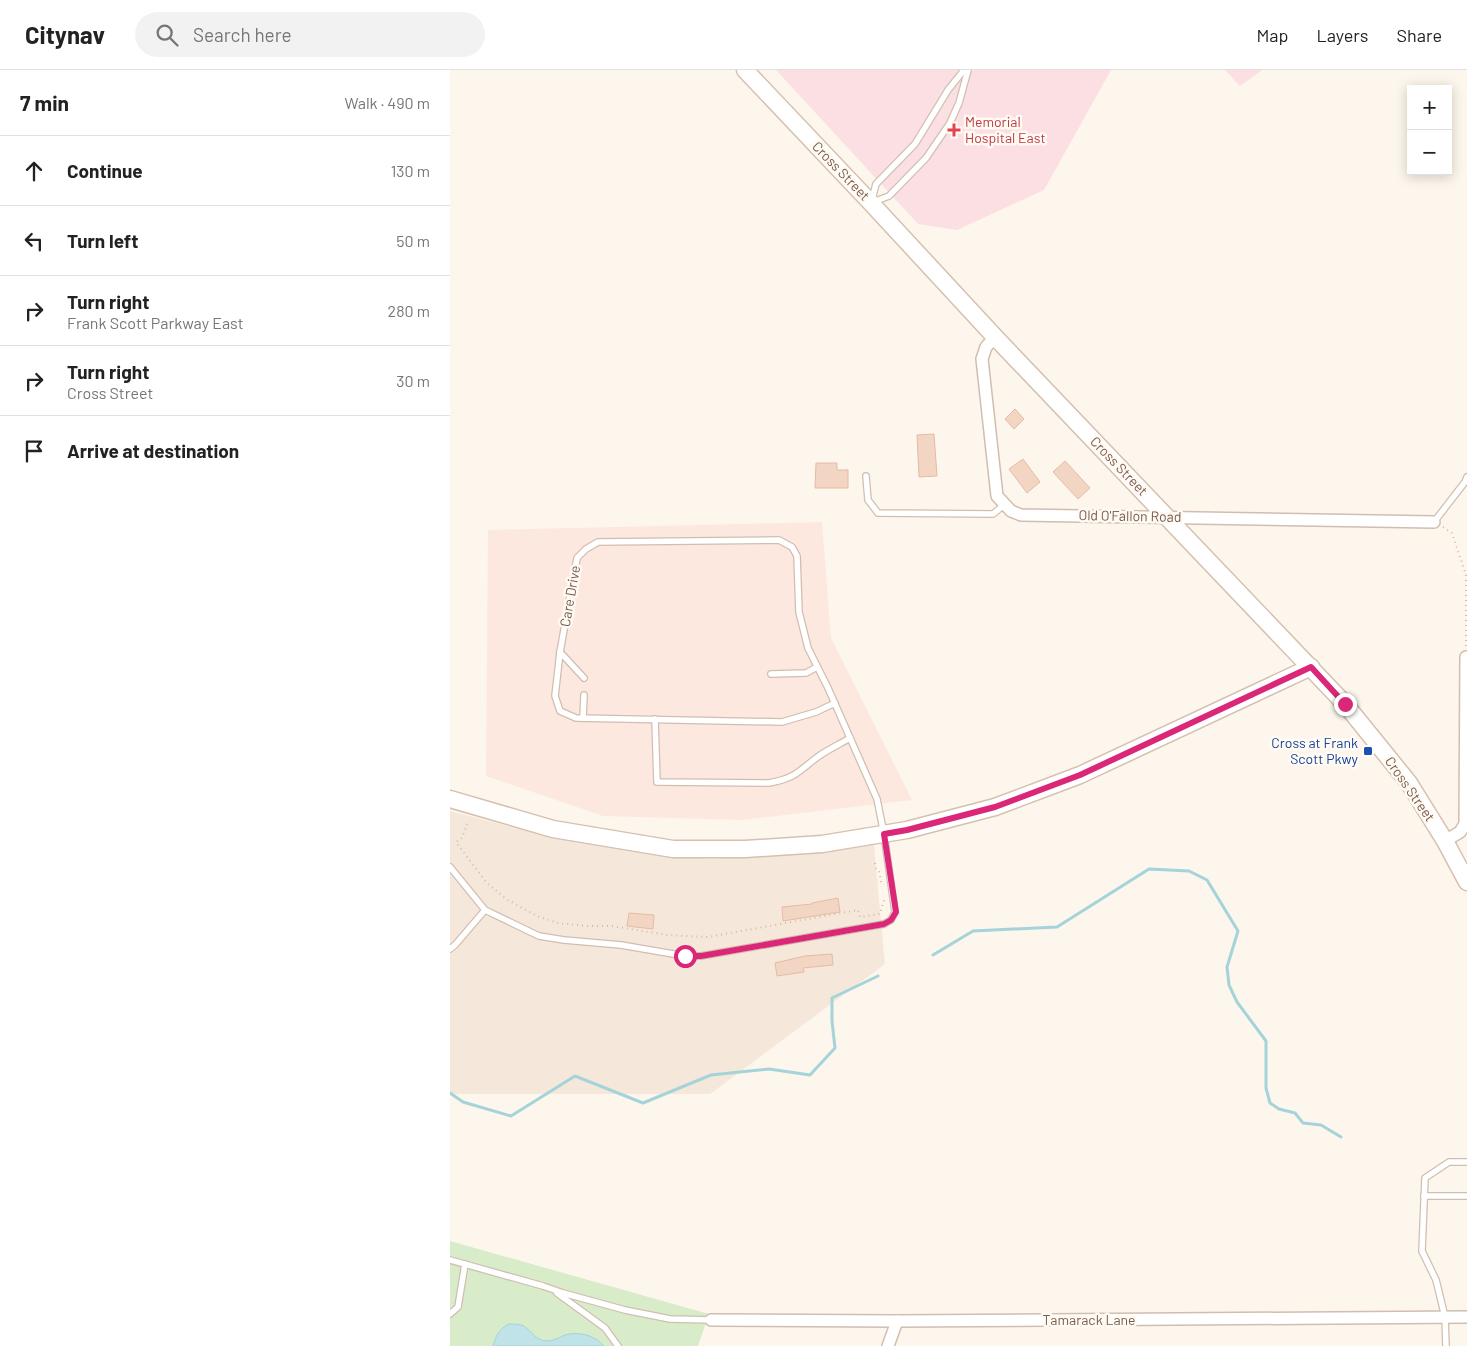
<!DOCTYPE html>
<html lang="en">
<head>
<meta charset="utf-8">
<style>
  body { margin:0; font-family:Barlow,sans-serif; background:#f2f2f2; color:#222 }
  .controls { position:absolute; right:15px; top:15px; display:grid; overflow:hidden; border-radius:0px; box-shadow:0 2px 12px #0003 }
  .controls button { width:45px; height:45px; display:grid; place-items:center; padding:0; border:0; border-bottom:1px solid #e0e0e0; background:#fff; color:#222; font:25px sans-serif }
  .stop { position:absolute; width:15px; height:15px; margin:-11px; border:4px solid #db2777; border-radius:50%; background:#fff }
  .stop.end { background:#db2777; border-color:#fff; box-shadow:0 1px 5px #0008 }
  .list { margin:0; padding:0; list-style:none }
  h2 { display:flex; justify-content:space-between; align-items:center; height:65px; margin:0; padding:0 20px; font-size:21px }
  h2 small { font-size:16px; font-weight:400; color:#767676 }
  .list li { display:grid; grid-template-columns:32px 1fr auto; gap:15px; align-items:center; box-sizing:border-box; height:70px; padding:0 20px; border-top:1px solid #e0e0e0 }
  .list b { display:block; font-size:19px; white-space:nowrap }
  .list p { margin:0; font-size:16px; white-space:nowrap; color:#767676 }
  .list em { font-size:16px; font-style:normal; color:#767676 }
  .icon { flex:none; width:28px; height:28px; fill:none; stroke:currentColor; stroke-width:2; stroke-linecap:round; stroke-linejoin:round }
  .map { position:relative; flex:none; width:1017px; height:1276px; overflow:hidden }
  header { display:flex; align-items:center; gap:30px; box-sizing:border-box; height:70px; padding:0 25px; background:#fff; border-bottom:1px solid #e0e0e0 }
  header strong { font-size:24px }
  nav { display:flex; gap:28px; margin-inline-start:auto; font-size:18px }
  .search { width:350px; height:45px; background:#f2f2f2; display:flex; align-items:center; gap:12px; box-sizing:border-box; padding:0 18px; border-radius:28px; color:#767676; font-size:19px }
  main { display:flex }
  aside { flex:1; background:#fff }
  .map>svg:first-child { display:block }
  .residential { fill:#f5e8da }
  .commercial { fill:#fde8e0 }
  .medical { fill:#fbdfe3 }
  .green { fill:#d8ecc9 }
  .water { fill:#bfe3e8; stroke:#a5d3da }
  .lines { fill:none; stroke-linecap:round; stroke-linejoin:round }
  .stream { stroke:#a5d3da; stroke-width:3 }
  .building { fill:#f3d5c3; stroke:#e6bba3 }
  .service-casing { stroke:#d1beb0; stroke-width:8 }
  .minor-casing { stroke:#d1beb0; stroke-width:14 }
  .secondary-casing { stroke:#d6c0b0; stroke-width:19 }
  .path { stroke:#d9b8a5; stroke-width:2; stroke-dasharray:1 4; stroke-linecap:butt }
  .service { stroke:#fff; stroke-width:5.5 }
  .minor { stroke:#fff; stroke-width:11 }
  .secondary { stroke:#fff; stroke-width:16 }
  .route { stroke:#db2777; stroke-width:6 }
  .health-dot { fill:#e0444e; stroke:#fffaf3; stroke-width:2 }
  .transit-dot { fill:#1a4fb4; stroke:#fffaf3; stroke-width:2 }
  .labels { text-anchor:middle; stroke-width:5; stroke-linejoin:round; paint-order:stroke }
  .health-label { font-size:14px; fill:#be3a42; stroke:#fffaf3; text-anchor:start }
  .street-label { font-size:14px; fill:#7a5c4d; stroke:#fffaf3 }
  .transit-label { font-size:14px; fill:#164399; stroke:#fffaf3; text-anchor:end }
</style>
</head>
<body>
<header>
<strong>Citynav</strong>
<div class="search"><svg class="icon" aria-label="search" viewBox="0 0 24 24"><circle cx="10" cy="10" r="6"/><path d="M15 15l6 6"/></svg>Search here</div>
<nav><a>Map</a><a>Layers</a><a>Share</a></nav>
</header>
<main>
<aside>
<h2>7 min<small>Walk · 490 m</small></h2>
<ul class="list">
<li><svg class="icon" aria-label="ahead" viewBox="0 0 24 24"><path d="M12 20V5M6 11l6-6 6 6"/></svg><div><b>Continue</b></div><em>130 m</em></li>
<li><svg class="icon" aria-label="left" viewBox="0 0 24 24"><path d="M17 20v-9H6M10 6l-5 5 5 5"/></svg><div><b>Turn left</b></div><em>50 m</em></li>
<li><svg class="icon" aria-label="right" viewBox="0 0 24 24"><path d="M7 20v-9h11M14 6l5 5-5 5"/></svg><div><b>Turn right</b><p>Frank Scott Parkway East</p></div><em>280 m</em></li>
<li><svg class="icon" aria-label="right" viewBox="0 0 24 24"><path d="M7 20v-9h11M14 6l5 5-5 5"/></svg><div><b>Turn right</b><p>Cross Street</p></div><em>30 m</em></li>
<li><svg class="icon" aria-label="arrive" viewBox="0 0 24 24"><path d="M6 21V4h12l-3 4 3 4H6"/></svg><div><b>Arrive at destination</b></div></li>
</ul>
</aside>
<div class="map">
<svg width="1017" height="1276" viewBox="0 0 1017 1276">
  <rect width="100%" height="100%" fill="#fdf6ec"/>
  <path class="residential" d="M0,741L93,765L261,789L424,775L435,894L260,1024H0Z"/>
  <path class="commercial" d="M372,452L381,568L462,730L292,750L153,746L36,706L38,460Z"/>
  <g class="medical">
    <path d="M326,0H661L594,120L507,160L468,154Z"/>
    <path d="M775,0H812L790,16Z"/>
  </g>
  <path class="green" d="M0,1171L259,1244L248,1276H0Z"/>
  <path class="water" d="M59,1254C64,1254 70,1254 74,1256C83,1262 85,1270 96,1271C104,1271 108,1268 115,1265C128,1261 145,1265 154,1276H43C46,1265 49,1259 59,1254Z"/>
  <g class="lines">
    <g class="stream">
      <path d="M483,885L523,861L607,857L699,799L739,801L757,810L788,861L777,897L779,915L787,932L816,971V1018L820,1033L829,1039L845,1043L853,1053L871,1055L891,1067"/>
      <path d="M0,1023L13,1032L61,1046L125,1006L193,1033L261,1005L319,999L360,1005L385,978L382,951V928L428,906"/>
    </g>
  </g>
  <g class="building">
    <path d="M565,339L574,349L564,359L555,349Z"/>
    <path d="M484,364L487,406L469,407L467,365Z"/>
    <path d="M573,389L590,412L577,423L559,399Z"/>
    <path d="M615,391L640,418L628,429L603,402Z"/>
    <path d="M366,393H387V400H398V418H365Z"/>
    <path d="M388,828L390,842L333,851L332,837L362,834V833Z"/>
    <path d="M179,843L204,845L203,859L177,856Z"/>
    <path d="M382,884L383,895L353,898L354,902L327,906L325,893L355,886Z"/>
  </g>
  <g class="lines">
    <g class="service-casing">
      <g id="service">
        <path d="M422,129L426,114L465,74L498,20L514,0"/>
        <path d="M423,132L439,126L476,88L500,53L509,33L518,0"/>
        <path d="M416,406L418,430L428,443L543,444L554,435"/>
        <path d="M984,452L1015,412L1017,407"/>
        <path d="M110,582L134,608"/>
        <path d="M321,604L356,603L367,597"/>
        <path d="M133,648L134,625"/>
        <path d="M205,649L207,712L319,713C347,708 348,701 369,686C379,679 390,674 400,668"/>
        <path d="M0,797L35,840L89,866L114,870L171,875L235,886H251L434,854L441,850L445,842L434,764L427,729L378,618L358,578L349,542L347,486L342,477L329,470L148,472L136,479L127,488L110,582L105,626L110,641L126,648L332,652L366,642L385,633"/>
        <path d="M0,879L5,875L35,840"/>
        <path d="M974,1126H1017"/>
        <path d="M0,1190L93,1216L113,1223L175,1240L220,1249L261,1250"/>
        <path d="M107,1223L155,1258L168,1276"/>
        <path d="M0,1244L8,1237L15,1194"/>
        <path d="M996,1276L995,1247L986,1210L972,1181L975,1108L999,1092H1017"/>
      </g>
    </g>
    <g class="minor-casing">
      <g id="minor">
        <path d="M545,267L536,277L532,289L547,426L561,441L571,445L984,452"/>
        <path d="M995,771L1010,762L1015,754L1016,587"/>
        <path d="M261,1250L447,1251L1017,1247"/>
        <path d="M438,1276L447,1251"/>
      </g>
    </g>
    <g class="secondary-casing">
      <g id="secondary">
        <path d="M295,0L421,133L545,267L895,634L959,713L995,771L1017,812"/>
        <path d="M0,729L103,759L223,779H295L372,774L457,760L545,737L630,705L861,597"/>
      </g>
    </g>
    <g class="path">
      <path d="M993,457L1002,463L1016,505V577"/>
      <path d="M17,754L12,768L6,772L36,812L56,829L87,846L108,853L138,856H161L218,865L258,867L408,840L410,847L430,844L434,830"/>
      <path d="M425,793L426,799L429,801L432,816"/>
    </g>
    <use href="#service" class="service"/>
    <use href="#minor" class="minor"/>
    <use href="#secondary" class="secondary"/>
  </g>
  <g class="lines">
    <path class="route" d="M235,886H251L434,854L441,850L446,842L434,764L457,760L545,737L630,705L861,597L895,634"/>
  </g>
  <path class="health-dot" d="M501.5 52.5h5v5h5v5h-5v5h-5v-5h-5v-5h5z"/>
  <rect class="transit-dot" x="913" y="676" width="10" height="10" rx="2.5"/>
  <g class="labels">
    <g class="health-label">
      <text x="515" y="57">Memorial<tspan x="515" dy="16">Hospital East</tspan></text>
    </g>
    <g class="street-label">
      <text transform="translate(391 101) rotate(46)" y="5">Cross Street</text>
      <text transform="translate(669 396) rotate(46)" y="5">Cross Street</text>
      <text transform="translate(680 446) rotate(1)" y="5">Old O'Fallon Road</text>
      <text transform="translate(120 526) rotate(-80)" y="5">Care Drive</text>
      <text transform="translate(960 719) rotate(55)" y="5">Cross Street</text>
      <text x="639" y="1255">Tamarack Lane</text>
    </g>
    <g class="transit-label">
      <text x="908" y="678">Cross at Frank<tspan x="908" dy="16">Scott Pkwy</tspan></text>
    </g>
  </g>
</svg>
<div class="controls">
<button>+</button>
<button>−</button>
</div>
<div class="stop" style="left:235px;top:886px"></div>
<div class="stop end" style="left:895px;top:634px"></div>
</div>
</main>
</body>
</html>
